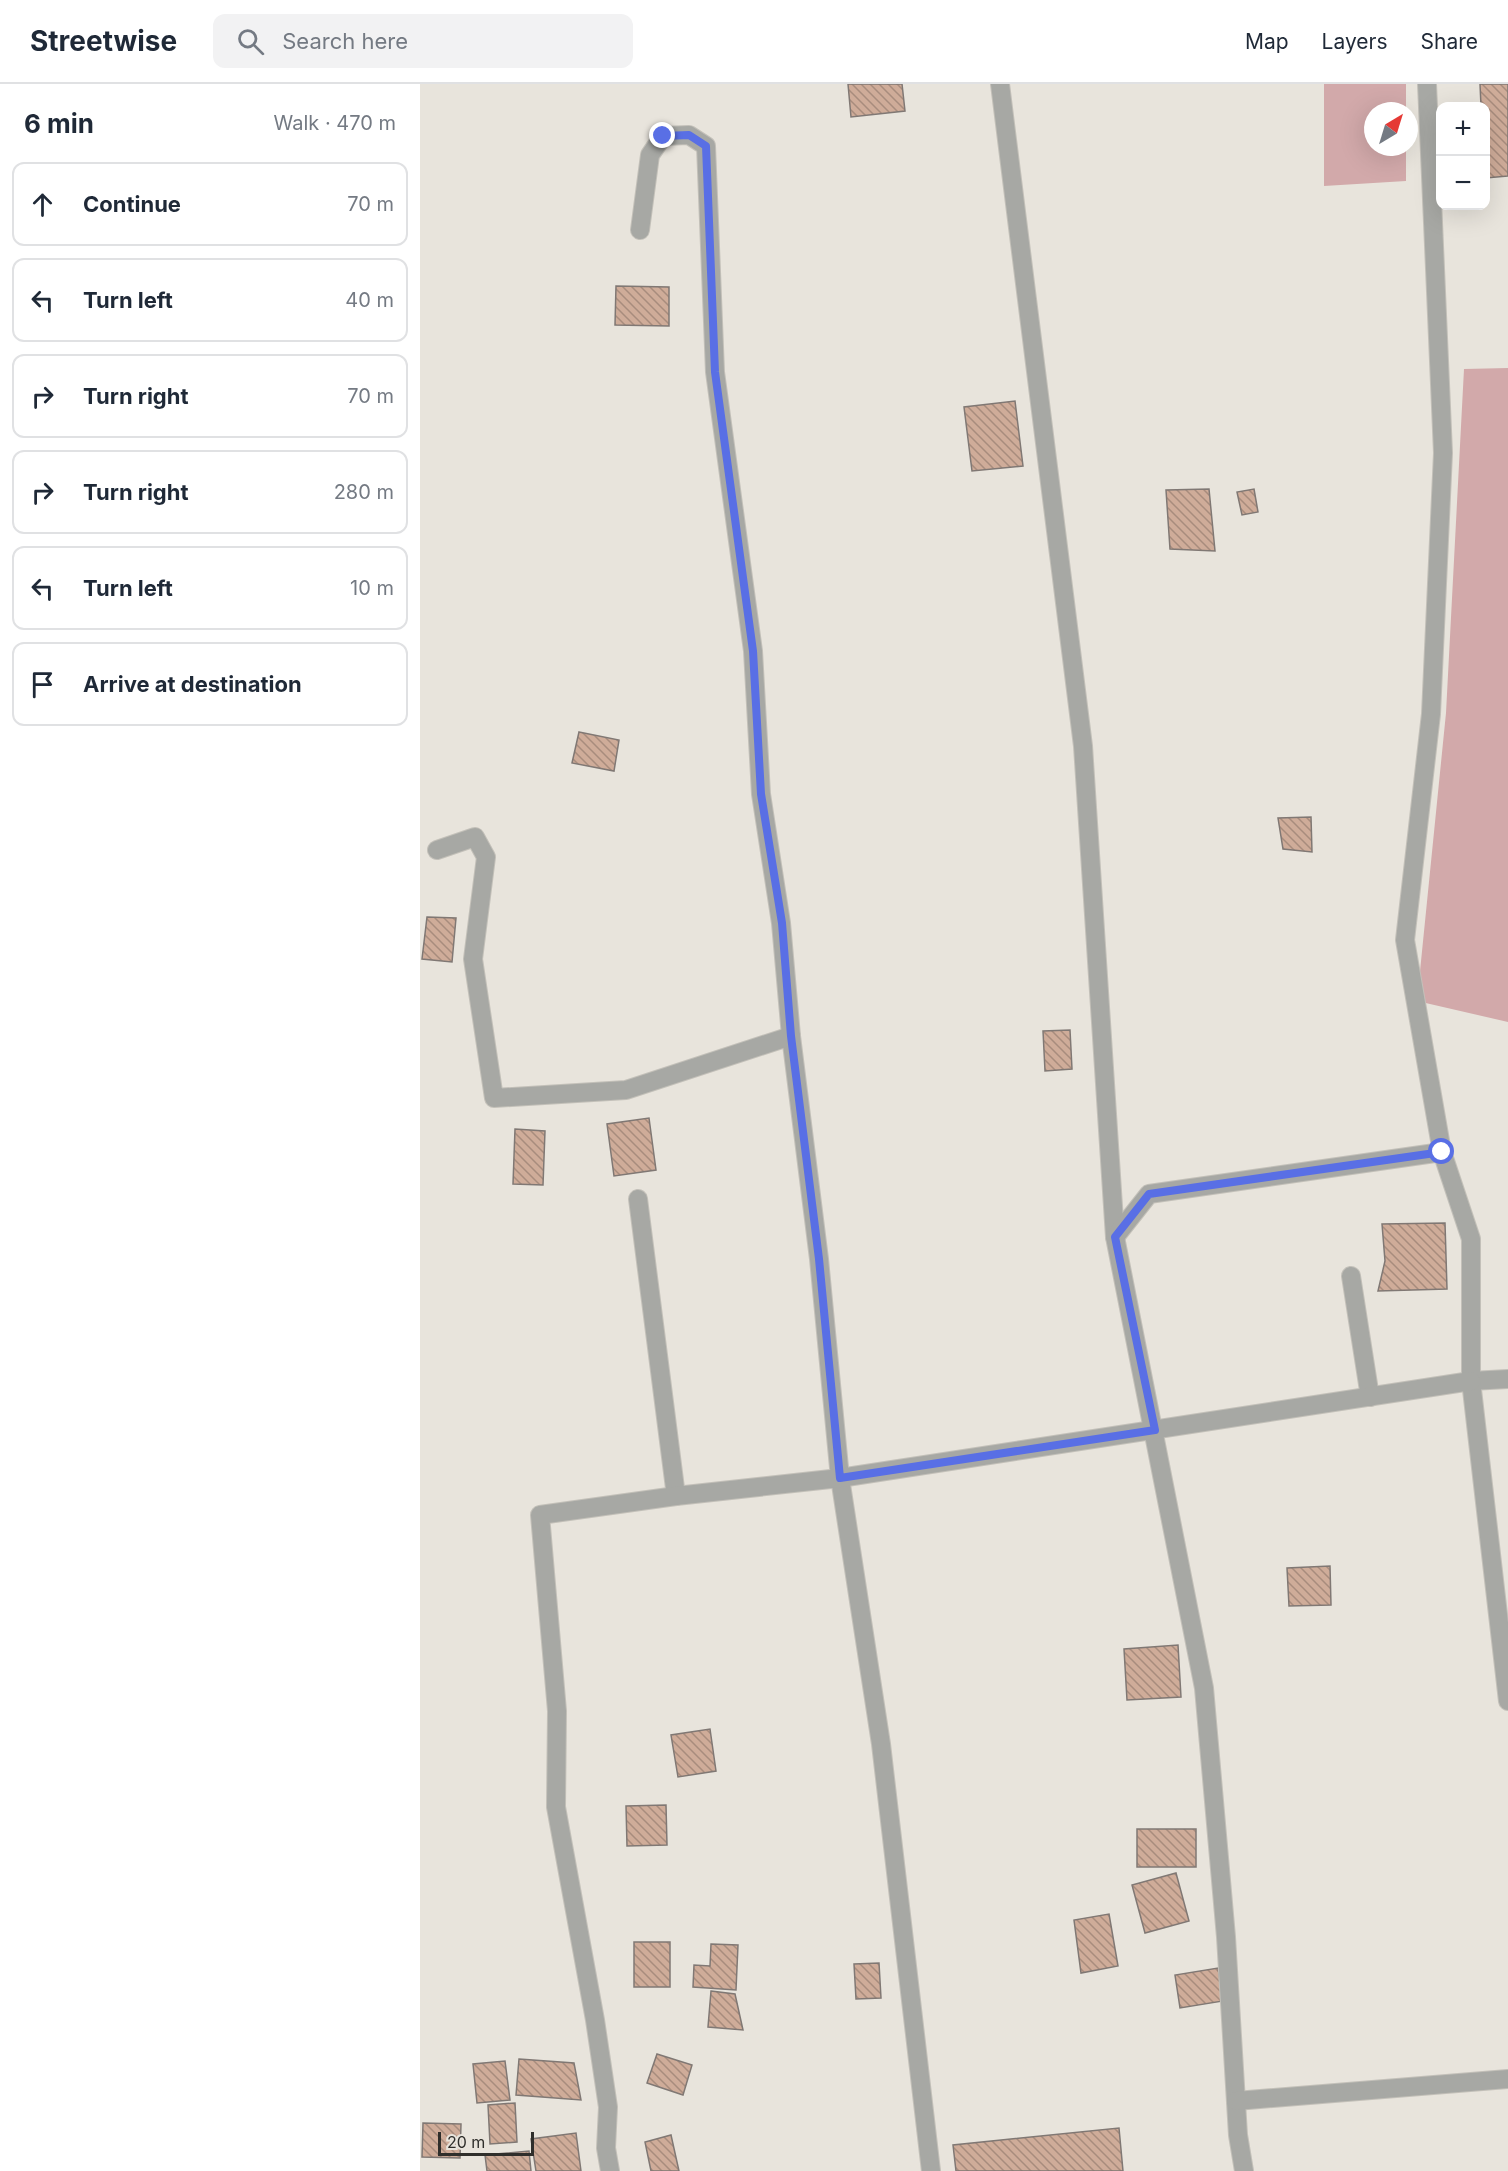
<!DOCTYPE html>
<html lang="en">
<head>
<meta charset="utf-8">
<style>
  body { margin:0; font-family:Inter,sans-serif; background:#f2f2f3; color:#1f2937 }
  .controls { position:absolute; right:18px; top:18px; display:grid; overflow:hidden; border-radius:12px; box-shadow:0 6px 24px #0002 }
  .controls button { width:54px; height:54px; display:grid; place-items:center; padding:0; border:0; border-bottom:2px solid #e0e1e3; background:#fff; color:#1f2937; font:30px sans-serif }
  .compass { position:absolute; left:944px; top:18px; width:54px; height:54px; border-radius:50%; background:#fff; box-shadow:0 6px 24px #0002; rotate:38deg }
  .scale { position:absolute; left:18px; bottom:15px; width:96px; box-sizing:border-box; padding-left:6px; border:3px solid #2f2e2b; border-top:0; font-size:16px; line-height:21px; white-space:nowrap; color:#2f2e2b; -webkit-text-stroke:4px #e8e4dc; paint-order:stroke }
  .stop { position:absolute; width:18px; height:18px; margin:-14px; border:4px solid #596fe5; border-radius:50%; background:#fff }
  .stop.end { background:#596fe5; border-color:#fff; box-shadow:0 2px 6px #0008 }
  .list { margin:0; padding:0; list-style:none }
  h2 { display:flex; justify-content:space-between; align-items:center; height:78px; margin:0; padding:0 24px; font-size:26px }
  h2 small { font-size:20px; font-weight:400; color:#747a83 }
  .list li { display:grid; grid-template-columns:39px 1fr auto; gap:18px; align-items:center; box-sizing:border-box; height:84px; margin:0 12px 12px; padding:0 12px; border:2px solid #e0e1e3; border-radius:12px }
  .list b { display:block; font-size:22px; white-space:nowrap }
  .list em { font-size:20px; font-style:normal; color:#747a83 }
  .icon { flex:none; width:33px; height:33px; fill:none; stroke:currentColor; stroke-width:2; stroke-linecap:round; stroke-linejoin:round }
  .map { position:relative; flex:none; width:1088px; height:2087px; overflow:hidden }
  header { display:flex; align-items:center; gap:36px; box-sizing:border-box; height:84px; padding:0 30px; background:#fff; border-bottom:2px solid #e0e1e3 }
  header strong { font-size:28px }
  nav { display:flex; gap:33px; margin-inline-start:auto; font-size:21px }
  .search { width:420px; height:54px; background:#f2f2f3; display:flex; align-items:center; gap:15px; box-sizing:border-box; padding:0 21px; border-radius:12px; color:#747a83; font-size:22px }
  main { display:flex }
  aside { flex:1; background:#fff }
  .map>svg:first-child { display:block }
  .grass { fill:#d2a9aa }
  .building { fill:url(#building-back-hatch); stroke:#807874; stroke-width:1.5 }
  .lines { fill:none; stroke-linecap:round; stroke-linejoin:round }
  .service-casing { stroke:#c3c0b9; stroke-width:20 }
  .minor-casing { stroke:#c3c0b9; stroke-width:20 }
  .service { stroke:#a7a8a4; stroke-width:18 }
  .minor { stroke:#a7a8a4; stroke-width:18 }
  .route { stroke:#596fe5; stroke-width:8 }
</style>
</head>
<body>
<header>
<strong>Streetwise</strong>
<div class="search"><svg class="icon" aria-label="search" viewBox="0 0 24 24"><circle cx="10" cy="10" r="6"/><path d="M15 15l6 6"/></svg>Search here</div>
<nav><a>Map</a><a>Layers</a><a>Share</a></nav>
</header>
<main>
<aside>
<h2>6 min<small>Walk · 470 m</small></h2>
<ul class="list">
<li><svg class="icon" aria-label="ahead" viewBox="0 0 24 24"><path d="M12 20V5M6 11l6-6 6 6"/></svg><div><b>Continue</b></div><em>70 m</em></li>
<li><svg class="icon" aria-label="left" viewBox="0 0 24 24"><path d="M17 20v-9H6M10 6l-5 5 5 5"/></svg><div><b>Turn left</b></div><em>40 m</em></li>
<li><svg class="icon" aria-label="right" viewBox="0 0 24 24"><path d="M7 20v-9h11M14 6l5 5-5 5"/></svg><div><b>Turn right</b></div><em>70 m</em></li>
<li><svg class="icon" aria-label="right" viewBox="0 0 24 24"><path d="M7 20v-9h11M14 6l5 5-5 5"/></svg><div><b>Turn right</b></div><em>280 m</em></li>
<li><svg class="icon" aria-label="left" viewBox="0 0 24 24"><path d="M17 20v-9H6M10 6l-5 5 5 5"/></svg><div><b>Turn left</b></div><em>10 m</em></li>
<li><svg class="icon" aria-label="arrive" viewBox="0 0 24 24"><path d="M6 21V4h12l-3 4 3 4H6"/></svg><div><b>Arrive at destination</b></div></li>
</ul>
</aside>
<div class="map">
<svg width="1088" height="2087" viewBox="0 0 1088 2087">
  <defs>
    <pattern id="building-back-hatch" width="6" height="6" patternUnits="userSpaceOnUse" patternTransform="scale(1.5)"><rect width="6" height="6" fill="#cfac99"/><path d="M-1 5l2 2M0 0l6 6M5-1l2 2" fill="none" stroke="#a88c7d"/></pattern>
  </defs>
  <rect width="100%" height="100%" fill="#e8e4dc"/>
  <g class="grass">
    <path d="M904,0H986V27H953V63H986V97L904,102Z"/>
    <path d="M1088,284V938L997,917L1026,629L1044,285Z"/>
  </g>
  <g class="building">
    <path d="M428,0H482L485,27L431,33Z"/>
    <path d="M1060,0H1088V92L1066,94V22H1061Z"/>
    <path d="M196,202L249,203V242L195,241Z"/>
    <path d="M595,317L603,382L552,387L544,323Z"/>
    <path d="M789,405L795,467L750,465L746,406Z"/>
    <path d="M834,405L838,428L822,431L817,408Z"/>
    <path d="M159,648L199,656L194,687L152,679Z"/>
    <path d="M891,733L892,768L863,765L858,734Z"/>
    <path d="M7,833L36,834L32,878L2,875Z"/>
    <path d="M650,946L652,985L625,987L623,947Z"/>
    <path d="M229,1034L236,1086L194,1092L187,1040Z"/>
    <path d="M95,1045L125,1047L123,1101L93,1100Z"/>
    <path d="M1025,1139L1027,1205L958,1207L965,1177L962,1140Z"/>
    <path d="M910,1482L911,1521L869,1522L867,1484Z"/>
    <path d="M758,1561L761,1613L707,1616L704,1565Z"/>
    <path d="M290,1645L296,1687L258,1693L251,1651Z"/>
    <path d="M246,1721L247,1761L207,1762L206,1722Z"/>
    <rect x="717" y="1745" width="59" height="38"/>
    <path d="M756,1789L769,1837L725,1849L712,1801Z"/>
    <path d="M689,1830L698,1882L661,1889L654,1836Z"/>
    <rect x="214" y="1858" width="36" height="45"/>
    <path d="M291,1860L318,1861L316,1906L273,1903L274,1881L290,1882Z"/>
    <path d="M459,1879L461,1914L436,1915L434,1880Z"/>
    <path d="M798,1884L803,1917L760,1924L755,1891Z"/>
    <path d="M291,1907L315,1910L323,1946L288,1943Z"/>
    <path d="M237,1970L272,1981L263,2011L227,1999Z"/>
    <path d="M99,1975L154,1979L161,2016L96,2011Z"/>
    <path d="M85,1977L90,2016L57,2019L53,1980Z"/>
    <path d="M95,2019L97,2058L70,2060L68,2021Z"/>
    <path d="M3,2039L41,2040L40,2074L2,2073Z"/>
    <path d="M699,2044L703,2087H536L533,2061Z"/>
    <path d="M156,2049L161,2087H116L111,2055Z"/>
    <path d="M251,2051L259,2087H231L225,2058Z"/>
    <path d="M109,2067L111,2087H67L65,2071Z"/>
  </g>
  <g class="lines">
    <g class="service-casing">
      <g id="service">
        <path d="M218,1115L256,1412"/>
        <path d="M931,1192L950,1313"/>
        <path d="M1051,1297L1088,1295"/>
      </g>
    </g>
    <g class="minor-casing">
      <g id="minor">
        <path d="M580,0L663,662L695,1153L784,1604L806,1853L818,2051L824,2087"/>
        <path d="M1007,0L1023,369L1011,630L985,856L1022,1068"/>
        <path d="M220,146L230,71L243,52L269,51L286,62L295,288L333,567L341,710L361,839L371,952L399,1175L420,1394L461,1660L511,2087"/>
        <path d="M17,766L55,753L66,773L53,875L74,1014L206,1006L371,952"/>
        <path d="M695,1153L729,1110L1022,1068L1051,1155V1297L1088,1617"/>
        <path d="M816,2017L1088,1995"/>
        <path d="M190,2087L186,2064L188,2023L175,1936L136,1723L137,1627L120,1431L256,1412L420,1394L1051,1297"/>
      </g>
    </g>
    <use href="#service" class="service"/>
    <use href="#minor" class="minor"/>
  </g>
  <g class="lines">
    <path class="route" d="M243,52L269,51L286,62L295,288L333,567L341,710L362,839L371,952L399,1175L420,1394L735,1346L695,1153L729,1110L1022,1068"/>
  </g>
</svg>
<div class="controls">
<button>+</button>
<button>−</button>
</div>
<svg class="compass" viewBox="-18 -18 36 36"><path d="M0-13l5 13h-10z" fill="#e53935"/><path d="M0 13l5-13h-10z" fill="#747a83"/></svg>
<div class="scale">20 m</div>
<div class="stop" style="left:1022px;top:1068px"></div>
<div class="stop end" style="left:243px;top:52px"></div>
</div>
</main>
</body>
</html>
